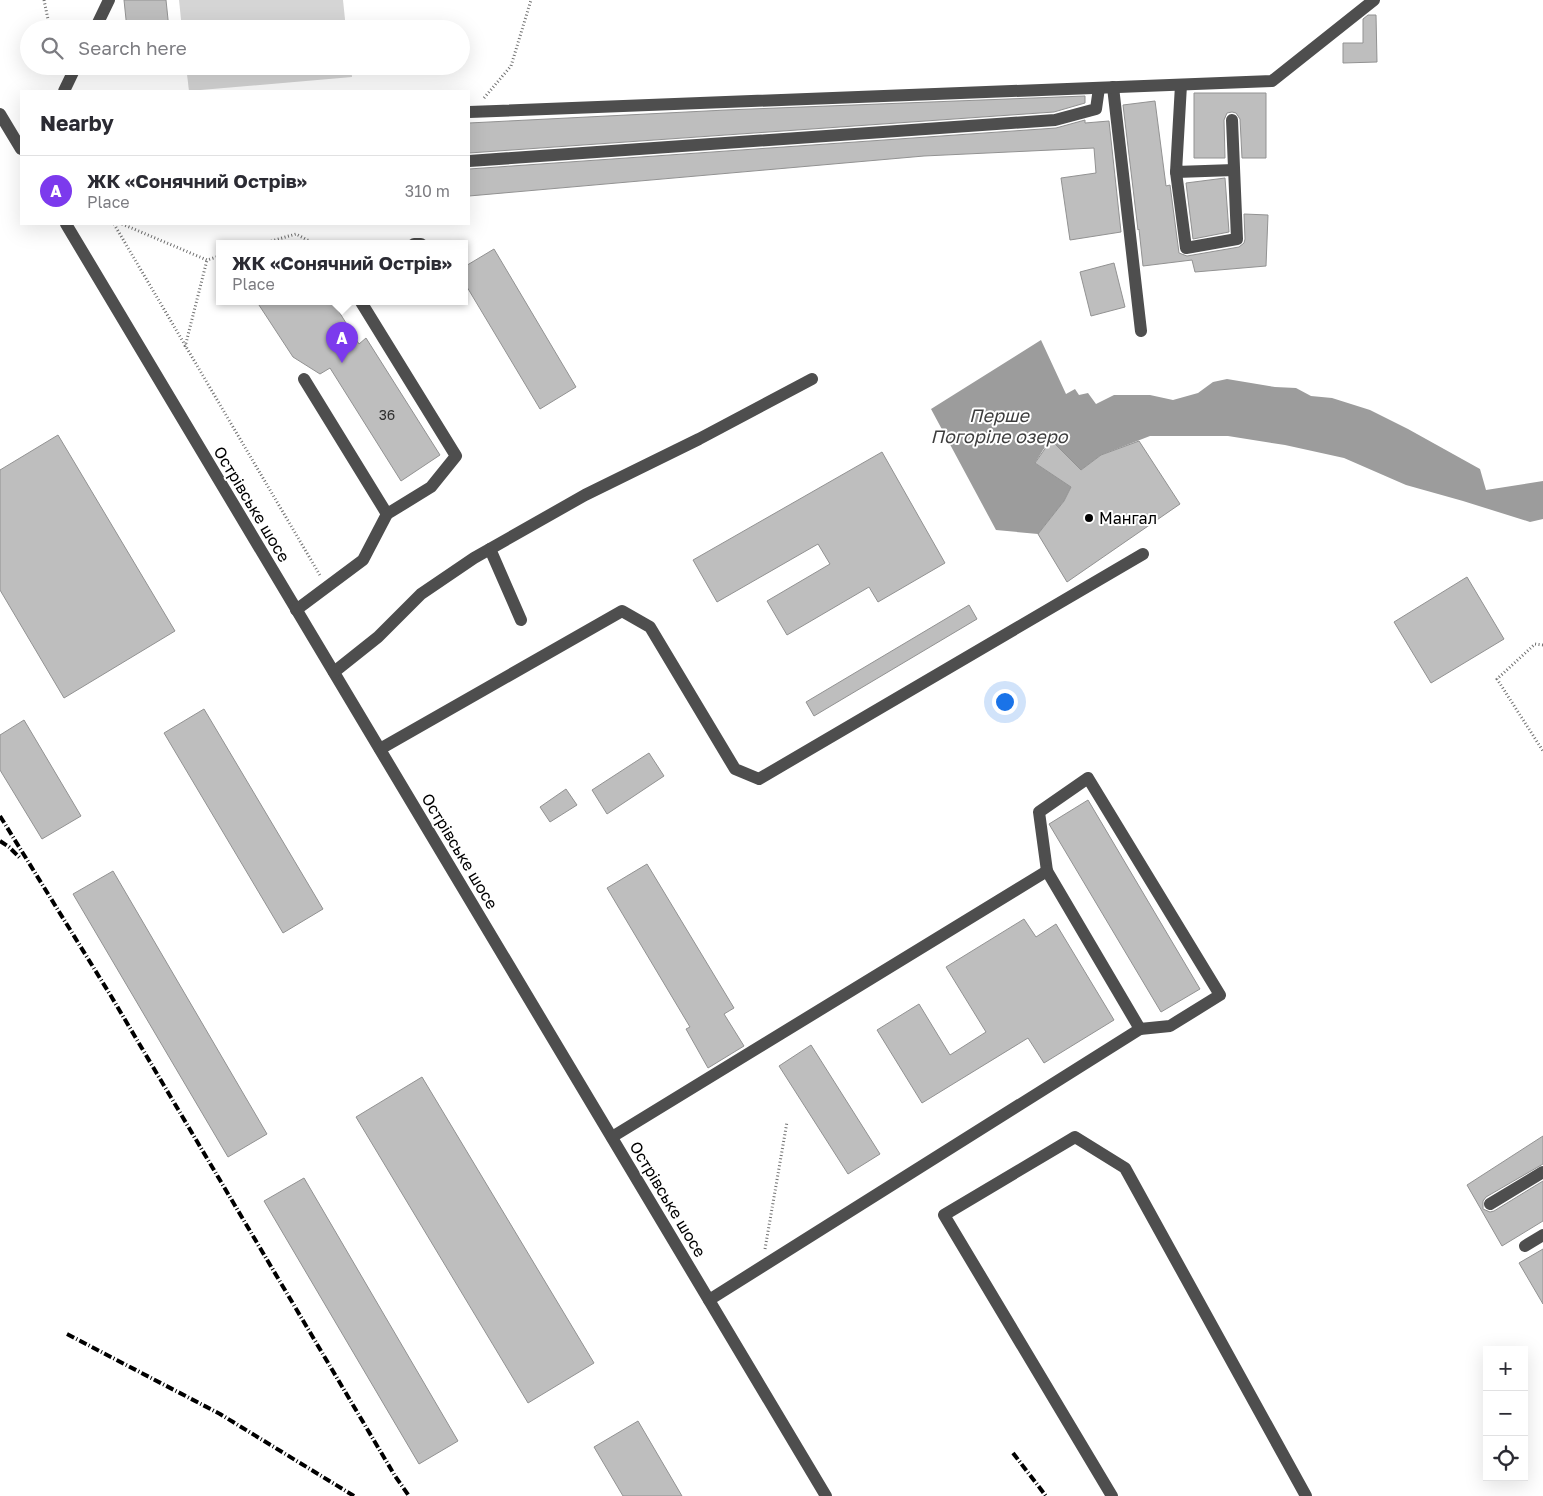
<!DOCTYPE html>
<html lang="en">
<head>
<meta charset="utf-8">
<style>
  body { margin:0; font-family:"Golos Text",sans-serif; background:#f7f7f7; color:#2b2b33 }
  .controls { position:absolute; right:15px; bottom:15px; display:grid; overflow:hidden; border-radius:0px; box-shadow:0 5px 20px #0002 }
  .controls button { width:45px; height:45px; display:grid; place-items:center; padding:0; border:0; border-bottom:1px solid #e1e1e2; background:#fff; color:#2b2b33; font:25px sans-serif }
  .you { position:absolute; left:1004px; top:701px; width:18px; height:18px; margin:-12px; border:4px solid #fff; border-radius:50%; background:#1a73e8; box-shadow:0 0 0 8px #1a73e833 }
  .badge { display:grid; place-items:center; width:32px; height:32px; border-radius:50%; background:#7c3aed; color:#fff; font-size:16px; font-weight:700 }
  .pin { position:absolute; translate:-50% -41px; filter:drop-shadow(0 1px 2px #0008) }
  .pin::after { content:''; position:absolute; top:26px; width:18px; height:15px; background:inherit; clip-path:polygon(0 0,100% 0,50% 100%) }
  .popup { position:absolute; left:216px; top:240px; width:252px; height:65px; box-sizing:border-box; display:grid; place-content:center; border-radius:0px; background:#fff; filter:drop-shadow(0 1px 4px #0005); font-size:16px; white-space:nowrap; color:#7c7c81 }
  .popup b { font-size:19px; color:#2b2b33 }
  .popup::after { content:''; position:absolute; left:50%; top:100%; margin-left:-10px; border:10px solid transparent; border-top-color:#fff }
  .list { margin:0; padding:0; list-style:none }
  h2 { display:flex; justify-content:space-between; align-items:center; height:65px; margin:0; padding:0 20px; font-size:21px }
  h2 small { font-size:16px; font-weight:400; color:#7c7c81 }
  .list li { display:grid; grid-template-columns:32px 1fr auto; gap:15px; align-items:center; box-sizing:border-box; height:70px; padding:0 20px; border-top:1px solid #e1e1e2 }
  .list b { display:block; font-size:19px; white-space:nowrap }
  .list p { margin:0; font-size:16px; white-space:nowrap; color:#7c7c81 }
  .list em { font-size:16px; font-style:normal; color:#7c7c81 }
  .icon { flex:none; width:28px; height:28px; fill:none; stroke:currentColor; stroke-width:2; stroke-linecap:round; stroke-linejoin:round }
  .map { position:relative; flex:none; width:1543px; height:1496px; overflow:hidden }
  .search { position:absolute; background:#fff; box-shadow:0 5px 20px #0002; left:20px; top:20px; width:450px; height:55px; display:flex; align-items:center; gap:12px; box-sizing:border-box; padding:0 18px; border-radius:28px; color:#7c7c81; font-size:19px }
  .panel { position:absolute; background:#fff; box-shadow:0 5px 20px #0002; left:20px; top:90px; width:450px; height:135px; border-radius:0px }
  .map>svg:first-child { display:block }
  .green { fill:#d5d5d5 }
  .water { fill:#9c9c9c }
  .building { fill:#bebebe; stroke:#929292 }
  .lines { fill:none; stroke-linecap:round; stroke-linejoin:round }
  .path { stroke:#707070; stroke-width:3; stroke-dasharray:1 2.5; stroke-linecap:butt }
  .minor { stroke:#4e4e4e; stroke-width:12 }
  .rail { stroke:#000; stroke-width:4; stroke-dasharray:8 2.5 1 2.5; stroke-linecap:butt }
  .poi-dot { fill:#000; stroke:#fff; stroke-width:2 }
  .labels { text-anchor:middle; stroke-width:4; stroke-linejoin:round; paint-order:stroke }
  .number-label { font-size:14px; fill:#303030 }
  .street-label { font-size:16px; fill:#000; stroke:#fff }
  .poi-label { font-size:16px; fill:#000; stroke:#fff; text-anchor:start }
  .water-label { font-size:18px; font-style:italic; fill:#3d3d3d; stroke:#fff }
</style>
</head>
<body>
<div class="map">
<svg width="1543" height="1496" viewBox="0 0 1543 1496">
  <rect width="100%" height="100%" fill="#fff"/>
  <g class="green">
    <path d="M179,0H343L346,29H182Z"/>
    <path d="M186,66H351L352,77L189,91Z"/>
  </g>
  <path class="water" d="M1041,340L1066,394L1075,389L1079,395L1088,393L1096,404L1114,395H1150L1173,400L1198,393L1213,382L1227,379L1275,387L1296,388L1311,396L1332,398L1370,410L1408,429L1480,469L1486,490L1543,481V519L1530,522L1463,501L1406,485L1344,458L1285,445L1228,436H1150L1101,455L1081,470L1051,440L1043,450L1035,463L1071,487L1064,501L1038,534L996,530L931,409Z"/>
  <g class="building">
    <path d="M124,0H166L169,29H127Z"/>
    <path d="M1368,15H1376L1377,62L1343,63V43H1363V19Z"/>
    <path d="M1194,93H1266V158H1242L1240,119L1236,113L1232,112L1227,113L1224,120L1225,158H1194Z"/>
    <path d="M1085,96V103L1054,112L469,153V123L726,110Z"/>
    <path d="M1155,101L1166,186L1170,185L1179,253L1187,256L1239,247L1244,243L1245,239L1244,214L1268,215L1266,266L1195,272L1192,260L1143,266L1139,229L1138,230L1123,105Z"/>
    <path d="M1085,120V123L1109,121L1121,232L1070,240L1061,178L1096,173L1094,148L924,156L469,196V169L1056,128Z"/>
    <path d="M1225,178L1229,232L1193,239L1186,183Z"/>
    <path d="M494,249L576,387L540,409L464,282V267Z"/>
    <path d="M1114,263L1125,307L1091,316L1080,272Z"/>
    <path d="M257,302H333L359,344L366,338L440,455L401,481L330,368L320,374L293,357Z"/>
    <path d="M58,435L175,631L64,698L0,590V470Z"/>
    <path d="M1051,440L1081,470L1101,455L1139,441L1180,504L1067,582L1038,534L1064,501L1071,487L1035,463Z"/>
    <path d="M882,452L945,563L878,602L869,587L787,635L767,601L830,564L818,544L717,602L693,560Z"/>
    <path d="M1467,577L1504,639L1431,683L1394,622Z"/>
    <path d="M969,605L977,619L814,716L806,702Z"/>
    <path d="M204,709L323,909L283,933L164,733Z"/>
    <path d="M24,720L81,816L42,839L0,770V735Z"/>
    <path d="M649,753L664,776L607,814L592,790Z"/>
    <path d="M566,789L577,805L550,822L540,807Z"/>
    <path d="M1088,800L1200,989L1161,1012L1049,824Z"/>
    <path d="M647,864L734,1008L724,1014L744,1046L708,1068L686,1029L690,1027L607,888Z"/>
    <path d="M113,871L267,1134L228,1157L73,894Z"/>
    <path d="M1024,919L1036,937L1056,924L1114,1020L1044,1063L1028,1038L922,1103L877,1030L919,1004L950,1055L986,1032L946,967Z"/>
    <path d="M811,1045L880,1154L848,1174L779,1066Z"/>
    <path d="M422,1077L594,1363L528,1403L356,1117Z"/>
    <path d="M1543,1136V1164L1486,1197L1483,1201V1209L1490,1212L1494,1211L1543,1181V1221L1502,1246L1467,1185Z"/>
    <path d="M304,1178L458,1441L419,1464L264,1201Z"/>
    <path d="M1543,1249V1304L1519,1263Z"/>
    <path d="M638,1421L682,1496H623L594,1447Z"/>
  </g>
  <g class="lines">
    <g class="path">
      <path d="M44,0L50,29"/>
      <path d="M484,98L511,66L531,0"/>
      <path d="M114,224L321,577"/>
      <path d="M122,224L207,260L220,256"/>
      <path d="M261,244L296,234L315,244"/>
      <path d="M185,347L207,260"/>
      <path d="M1543,645L1535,644L1497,679L1543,751"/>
      <path d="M765,1249L787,1122"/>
    </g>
    <g class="minor">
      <path d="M95,29L109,0"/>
      <path d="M1181,85L1176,172L1234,170"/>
      <path d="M1113,87L1141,331"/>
      <path d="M64,91L76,66"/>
      <path d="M469,112L1272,81L1374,0"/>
      <path d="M0,114L21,149"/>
      <path d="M469,161L1055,120L1096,109L1099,88"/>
      <path d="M1176,172L1186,248L1237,239L1232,120"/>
      <path d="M66,224L826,1496"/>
      <path d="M414,244H421"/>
      <path d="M304,379L387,514"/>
      <path d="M490,549L521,620"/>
      <path d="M296,610L363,560L387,514L431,487L456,456L361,302"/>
      <path d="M334,672L378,637L421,594L474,558L585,495L699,439L812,379"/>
      <path d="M380,749L622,611L650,627L735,769L759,779L1143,554"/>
      <path d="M1047,871L1039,812L1088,778L1220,995L1170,1026L1140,1029"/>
      <path d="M612,1137L1047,871L1140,1029L709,1300"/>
      <path d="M1490,1204L1543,1172"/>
      <path d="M1525,1246L1543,1235"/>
      <path d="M1112,1496L944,1215L1075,1137L1125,1168L1306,1496"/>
    </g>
    <g class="rail">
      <path d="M0,816L111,996L395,1476L409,1496"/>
      <path d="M0,841L9,847L21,859"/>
      <path d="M67,1334L220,1414L354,1496"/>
      <path d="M1013,1453L1046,1496"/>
    </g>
  </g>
  <circle class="poi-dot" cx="1089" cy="518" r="5"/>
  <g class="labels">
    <g class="number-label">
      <text x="387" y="420">36</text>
    </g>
    <g class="street-label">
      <text transform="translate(252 504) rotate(59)" y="6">Острівське шосе</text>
      <text transform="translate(460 851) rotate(59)" y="6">Острівське шосе</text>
      <text transform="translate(668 1199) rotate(59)" y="6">Острівське шосе</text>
    </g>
    <g class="poi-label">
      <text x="1099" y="524">Мангал</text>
    </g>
    <g class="water-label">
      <text x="999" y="422">Перше<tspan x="999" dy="21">Погоріле озеро</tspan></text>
    </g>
  </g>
</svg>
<div class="controls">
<button>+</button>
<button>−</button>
<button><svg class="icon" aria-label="locate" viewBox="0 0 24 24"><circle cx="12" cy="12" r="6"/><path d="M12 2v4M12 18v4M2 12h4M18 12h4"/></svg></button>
</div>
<div class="you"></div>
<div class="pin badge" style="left:342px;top:363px">A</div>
<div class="popup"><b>ЖК «Сонячний Острів»</b>Place</div>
<div class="search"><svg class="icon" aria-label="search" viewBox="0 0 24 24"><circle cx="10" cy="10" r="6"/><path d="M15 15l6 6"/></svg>Search here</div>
<section class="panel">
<h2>Nearby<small></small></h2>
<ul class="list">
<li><span class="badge">A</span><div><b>ЖК «Сонячний Острів»</b><p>Place</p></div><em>310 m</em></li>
</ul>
</section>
</div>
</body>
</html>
